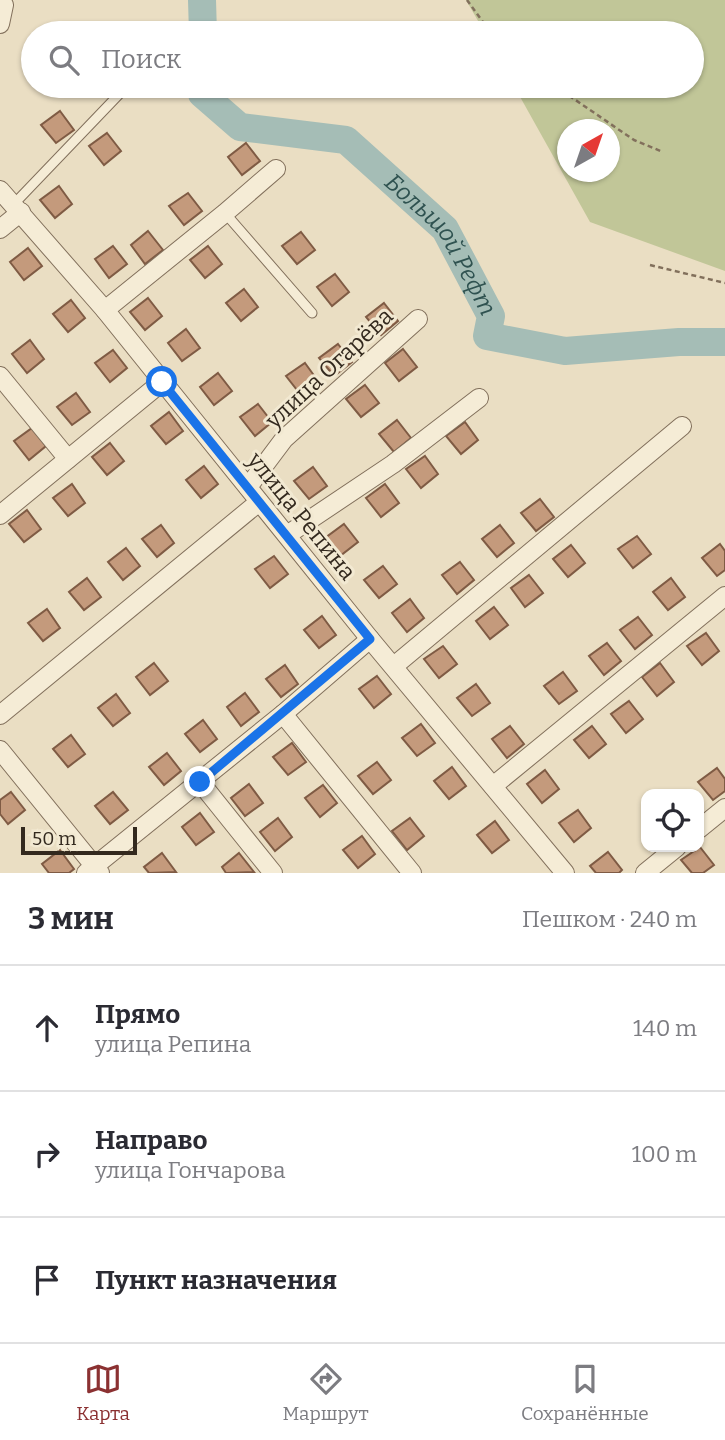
<!DOCTYPE html>
<html lang="ru">
<head>
<meta charset="utf-8">
<style>
  body { margin:0; font-family:Bitter,serif; background:#f7f7f7; color:#2b2b33 }
  .controls { position:absolute; right:21px; bottom:21px; display:grid; overflow:hidden; border-radius:14px; box-shadow:0 2px 5px #0004 }
  .controls button { width:63px; height:63px; display:grid; place-items:center; padding:0; border:0; border-bottom:2px solid #e1e1e2; background:#fff; color:#2b2b33; font:35px sans-serif }
  .compass { position:absolute; left:557px; top:119px; width:63px; height:63px; border-radius:50%; background:#fff; box-shadow:0 2px 5px #0004; rotate:40deg }
  .scale { position:absolute; left:21px; bottom:18px; width:116px; box-sizing:border-box; padding-left:7px; border:4px solid #33291e; border-top:0; font-size:19px; line-height:24px; white-space:nowrap; color:#33291e; -webkit-text-stroke:5px #f2e9d2; paint-order:stroke }
  .stop { position:absolute; width:21px; height:21px; margin:-16px; border:5px solid #1a73e8; border-radius:50%; background:#fff }
  .stop.end { background:#1a73e8; border-color:#fff; box-shadow:0 2px 7px #0008 }
  .list { margin:0; padding:0; list-style:none }
  h2 { display:flex; justify-content:space-between; align-items:center; height:91px; margin:0; padding:0 28px; font-size:30px }
  h2 small { font-size:23px; font-weight:400; color:#7c7c81 }
  .list li { display:grid; grid-template-columns:46px 1fr auto; gap:21px; align-items:center; box-sizing:border-box; height:126px; padding:0 28px; border-top:2px solid #e1e1e2 }
  .list b { display:block; font-size:26px; white-space:nowrap }
  .list p { margin:0; font-size:23px; white-space:nowrap; color:#7c7c81 }
  .list em { font-size:23px; font-style:normal; color:#7c7c81 }
  .icon { flex:none; width:38px; height:38px; fill:none; stroke:currentColor; stroke-width:2; stroke-linecap:round; stroke-linejoin:round }
  .map { position:relative; flex:none; width:725px; height:873px; overflow:hidden }
  .search { position:absolute; background:#fff; box-shadow:0 2px 5px #0004; left:21px; right:21px; top:21px; height:77px; display:flex; align-items:center; gap:18px; box-sizing:border-box; padding:0 24px; border-radius:38px; color:#7c7c81; font-size:26px }
  .sheet { height:469px; background:#fff }
  nav { display:flex; justify-content:space-around; align-items:center; box-sizing:border-box; height:98px; border-top:2px solid #e1e1e2; background:#fff; font-size:19px; color:#7c7c81 }
  nav a { display:grid; justify-items:center; gap:4px }
  nav .on { color:#8b3132 }
  .map>svg:first-child { display:block }
  .green { fill:#c1c698; fill-rule:evenodd }
  .lines { fill:none; stroke-linecap:round; stroke-linejoin:round }
  .river { stroke:#a5bdb6; stroke-width:28 }
  .building { fill:#c49a7c; stroke:#7f5b44; stroke-width:2 }
  .lane-casing { stroke:#82705c; stroke-width:11 }
  .street-casing { stroke:#82705c; stroke-width:20 }
  .path { stroke:#82705c; stroke-width:2.5; stroke-dasharray:5 3.5; stroke-linecap:butt }
  .lane { stroke:#f5ecd6; stroke-width:9 }
  .street { stroke:#f5ecd6; stroke-width:18 }
  .route { stroke:#1a73e8; stroke-width:9 }
  .labels { text-anchor:middle; stroke-width:6; stroke-linejoin:round; paint-order:stroke }
  .street-label { font-size:23px; fill:#33291e; stroke:#f2e9d2 }
  .water-label { font-size:24px; font-style:italic; fill:#2f5250; stroke:#f2e9d2 }
</style>
</head>
<body>
<div class="map">
<svg width="725" height="873" viewBox="0 0 725 873">
  <rect width="100%" height="100%" fill="#eadec3"/>
  <path class="green" d="M466,0H725V271L590,222L514,86H692V33H485ZM568,130H610V172H568Z"/>
  <g class="lines">
    <g class="river">
      <path d="M202,0L203,33"/>
      <path id="s1" d="M202,86V94L240,127L346,140L445,229L491,316L487,336L565,351L679,342H725"/>
    </g>
  </g>
  <g class="building">
    <path d="M60,111L74,130L56,143L41,125Z"/>
    <path d="M107,133L121,151L104,165L89,146Z"/>
    <path d="M246,143L260,161L242,175L228,157Z"/>
    <path d="M59,186L72,204L55,218L40,200Z"/>
    <path d="M188,193L202,211L184,225L169,206Z"/>
    <path d="M148,231L163,250L145,264L131,245Z"/>
    <path d="M301,232L315,250L297,264L282,246Z"/>
    <path d="M113,246L127,264L109,278L95,259Z"/>
    <path d="M208,246L222,264L205,278L190,260Z"/>
    <path d="M28,248L42,266L24,280L10,262Z"/>
    <path d="M335,274L349,292L332,306L317,287Z"/>
    <path d="M244,289L258,307L241,321L226,303Z"/>
    <path d="M148,298L162,316L145,330L130,312Z"/>
    <path d="M71,300L85,318L68,332L53,314Z"/>
    <path d="M384,303L398,321L381,335L366,317Z"/>
    <path d="M186,329L200,348L182,361L168,343Z"/>
    <path d="M30,340L44,359L27,373L12,354Z"/>
    <path d="M338,344L352,362L334,376L319,358Z"/>
    <path d="M403,349L417,367L399,381L385,363Z"/>
    <path d="M113,350L127,368L110,382L95,363Z"/>
    <path d="M305,363L318,381L301,395L286,376Z"/>
    <path d="M218,373L232,391L214,405L200,387Z"/>
    <path d="M365,385L379,403L361,417L346,399Z"/>
    <path d="M76,393L90,412L72,425L57,407Z"/>
    <path d="M258,404L272,422L255,436L240,417Z"/>
    <path d="M169,412L183,431L166,444L151,426Z"/>
    <path d="M397,420L411,438L394,452L379,434Z"/>
    <path d="M465,422L478,440L461,454L446,436Z"/>
    <path d="M32,428L46,446L29,460L14,441Z"/>
    <path d="M110,443L124,461L107,475L92,457Z"/>
    <path d="M425,456L438,474L421,488L406,469Z"/>
    <path d="M204,466L218,484L201,498L186,480Z"/>
    <path d="M313,467L327,486L309,499L294,481Z"/>
    <path d="M72,484L85,503L68,516L53,498Z"/>
    <path d="M385,484L399,503L381,517L366,498Z"/>
    <path d="M540,499L554,517L536,531L521,513Z"/>
    <path d="M27,510L41,529L24,542L9,524Z"/>
    <path d="M344,524L358,542L340,556L325,538Z"/>
    <path d="M161,525L174,543L157,557L142,539Z"/>
    <path d="M500,525L514,543L497,557L482,539Z"/>
    <path d="M637,536L651,554L633,568L618,549Z"/>
    <path d="M720,544L725,551V570L717,576L702,558Z"/>
    <path d="M571,545L585,563L568,577L553,559Z"/>
    <path d="M126,548L140,566L123,580L108,562Z"/>
    <path d="M274,556L288,574L270,588L255,569Z"/>
    <path d="M460,562L474,580L457,594L442,575Z"/>
    <path d="M383,566L397,584L379,598L364,580Z"/>
    <path d="M529,575L543,593L525,607L511,588Z"/>
    <path d="M87,578L101,597L84,610L69,592Z"/>
    <path d="M671,578L685,597L668,610L653,592Z"/>
    <path d="M410,599L424,618L407,632L392,613Z"/>
    <path d="M494,607L508,625L490,639L476,621Z"/>
    <path d="M47,609L60,628L43,641L28,623Z"/>
    <path d="M322,616L336,635L319,648L304,630Z"/>
    <path d="M638,617L652,635L635,649L620,630Z"/>
    <path d="M706,633L719,651L702,665L687,646Z"/>
    <path d="M607,643L621,661L604,675L589,656Z"/>
    <path d="M443,646L457,664L439,678L424,659Z"/>
    <path d="M154,663L168,681L150,695L136,677Z"/>
    <path d="M660,663L674,682L657,696L642,677Z"/>
    <path d="M285,665L298,684L281,697L266,679Z"/>
    <path d="M563,672L577,691L559,704L544,686Z"/>
    <path d="M377,676L391,694L374,708L359,689Z"/>
    <path d="M476,684L490,703L472,716L457,698Z"/>
    <path d="M245,693L259,712L241,726L227,707Z"/>
    <path d="M116,694L130,713L113,726L98,708Z"/>
    <path d="M629,701L643,719L626,733L611,714Z"/>
    <path d="M203,720L217,739L200,752L185,734Z"/>
    <path d="M421,724L435,743L417,756L402,738Z"/>
    <path d="M510,726L524,744L507,758L492,739Z"/>
    <path d="M592,726L606,744L589,758L574,740Z"/>
    <path d="M71,735L85,754L68,767L53,749Z"/>
    <path d="M292,743L306,762L288,775L273,757Z"/>
    <path d="M167,753L181,771L164,785L149,767Z"/>
    <path d="M377,762L391,780L373,794L358,776Z"/>
    <path d="M452,767L466,786L449,799L434,781Z"/>
    <path d="M717,768L725,779V791L713,800L698,782Z"/>
    <path d="M545,770L559,789L542,803L527,784Z"/>
    <path d="M249,784L263,803L245,816L231,798Z"/>
    <path d="M323,785L337,803L320,817L305,798Z"/>
    <path d="M11,792L25,810L8,824L0,814V800Z"/>
    <path d="M113,792L128,810L110,824L95,806Z"/>
    <path d="M578,810L591,828L574,842L559,823Z"/>
    <path d="M200,813L214,832L196,845L182,827Z"/>
    <path d="M278,818L292,837L275,851L260,832Z"/>
    <path d="M410,818L424,836L407,850L392,831Z"/>
    <path d="M495,821L509,840L492,853L477,835Z"/>
    <path d="M362,836L375,854L358,868L343,850Z"/>
    <path d="M700,847L714,865L703,873H692L681,860Z"/>
    <path d="M60,850L74,869L69,873H49L42,864Z"/>
    <path d="M608,852L622,870L619,873H596L590,866Z"/>
    <path d="M162,853L176,872L149,873L144,867Z"/>
    <path d="M239,853L254,872L226,873L222,867Z"/>
  </g>
  <g class="lines">
    <g class="lane-casing">
      <g id="lane">
        <path d="M13,205L127,86"/>
        <path d="M225,213L312,313"/>
      </g>
    </g>
    <g class="street-casing">
      <g id="street">
        <path d="M0,0L4,5L0,24"/>
        <path d="M0,190L105,310L370,639L565,873"/>
        <path d="M0,229L21,212"/>
        <path d="M105,310L225,213L276,169"/>
        <path d="M0,376L68,459"/>
        <path d="M248,487L284,439L418,319"/>
        <path d="M0,515L162,382"/>
        <path d="M287,535L393,464L479,398"/>
        <path d="M394,666L682,426"/>
        <path d="M283,714L412,873"/>
        <path d="M0,715L259,502"/>
        <path d="M0,750L100,873"/>
        <path d="M200,782L273,873"/>
        <path d="M493,786L725,596"/>
        <path d="M699,829L725,808"/>
        <path d="M86,873L283,714L370,639"/>
        <path d="M645,873L677,847"/>
      </g>
    </g>
    <g class="path">
      <path d="M467,0L491,33"/>
      <path d="M555,86L634,140L663,152"/>
      <path d="M650,265L725,283"/>
    </g>
    <use href="#lane" class="lane"/>
    <use href="#street" class="street"/>
  </g>
  <g class="lines">
    <path class="route" d="M162,382L370,639L200,782"/>
  </g>
  <g class="labels">
    <g class="street-label">
      <text transform="translate(329 368) rotate(-43)" y="8">улица Огарёва</text>
      <text transform="translate(302 516) rotate(51)" y="8">улица Репина</text>
    </g>
    <g class="water-label">
      <text dy="8" stroke="none"><textPath href="#s1" startOffset="308">Большой Рефт</textPath></text>
    </g>
  </g>
</svg>
<div class="controls">
<button><svg class="icon" aria-label="locate" viewBox="0 0 24 24"><circle cx="12" cy="12" r="6"/><path d="M12 2v4M12 18v4M2 12h4M18 12h4"/></svg></button>
</div>
<svg class="compass" viewBox="-18 -18 36 36"><path d="M0-13l5 13h-10z" fill="#e53935"/><path d="M0 13l5-13h-10z" fill="#7c7c81"/></svg>
<div class="scale">50 m</div>
<div class="stop" style="left:162px;top:382px"></div>
<div class="stop end" style="left:200px;top:782px"></div>
<div class="search"><svg class="icon" aria-label="search" viewBox="0 0 24 24"><circle cx="10" cy="10" r="6"/><path d="M15 15l6 6"/></svg>Поиск</div>
</div>
<section class="sheet">
<h2>3 мин<small>Пешком · 240 m</small></h2>
<ul class="list">
<li><svg class="icon" aria-label="ahead" viewBox="0 0 24 24"><path d="M12 20V5M6 11l6-6 6 6"/></svg><div><b>Прямо</b><p>улица Репина</p></div><em>140 m</em></li>
<li><svg class="icon" aria-label="right" viewBox="0 0 24 24"><path d="M7 20v-9h11M14 6l5 5-5 5"/></svg><div><b>Направо</b><p>улица Гончарова</p></div><em>100 m</em></li>
<li><svg class="icon" aria-label="arrive" viewBox="0 0 24 24"><path d="M6 21V4h12l-3 4 3 4H6"/></svg><div><b>Пункт назначения</b></div></li>
</ul>
</section>
<nav>
<a class="on"><svg class="icon" aria-label="map" viewBox="0 0 24 24"><path d="M3 6l6-2 6 2 6-2v14l-6 2-6-2-6 2zM9 4v14M15 6v14"/></svg>Карта</a>
<a><svg class="icon" aria-label="directions" viewBox="0 0 24 24"><path d="M12 3l9 9-9 9-9-9zM9 14v-3h6M13 9l2 2-2 2"/></svg>Маршрут</a>
<a><svg class="icon" aria-label="saved" viewBox="0 0 24 24"><path d="M7 4h10v16l-5-4-5 4z"/></svg>Сохранённые</a>
</nav>
</body>
</html>
